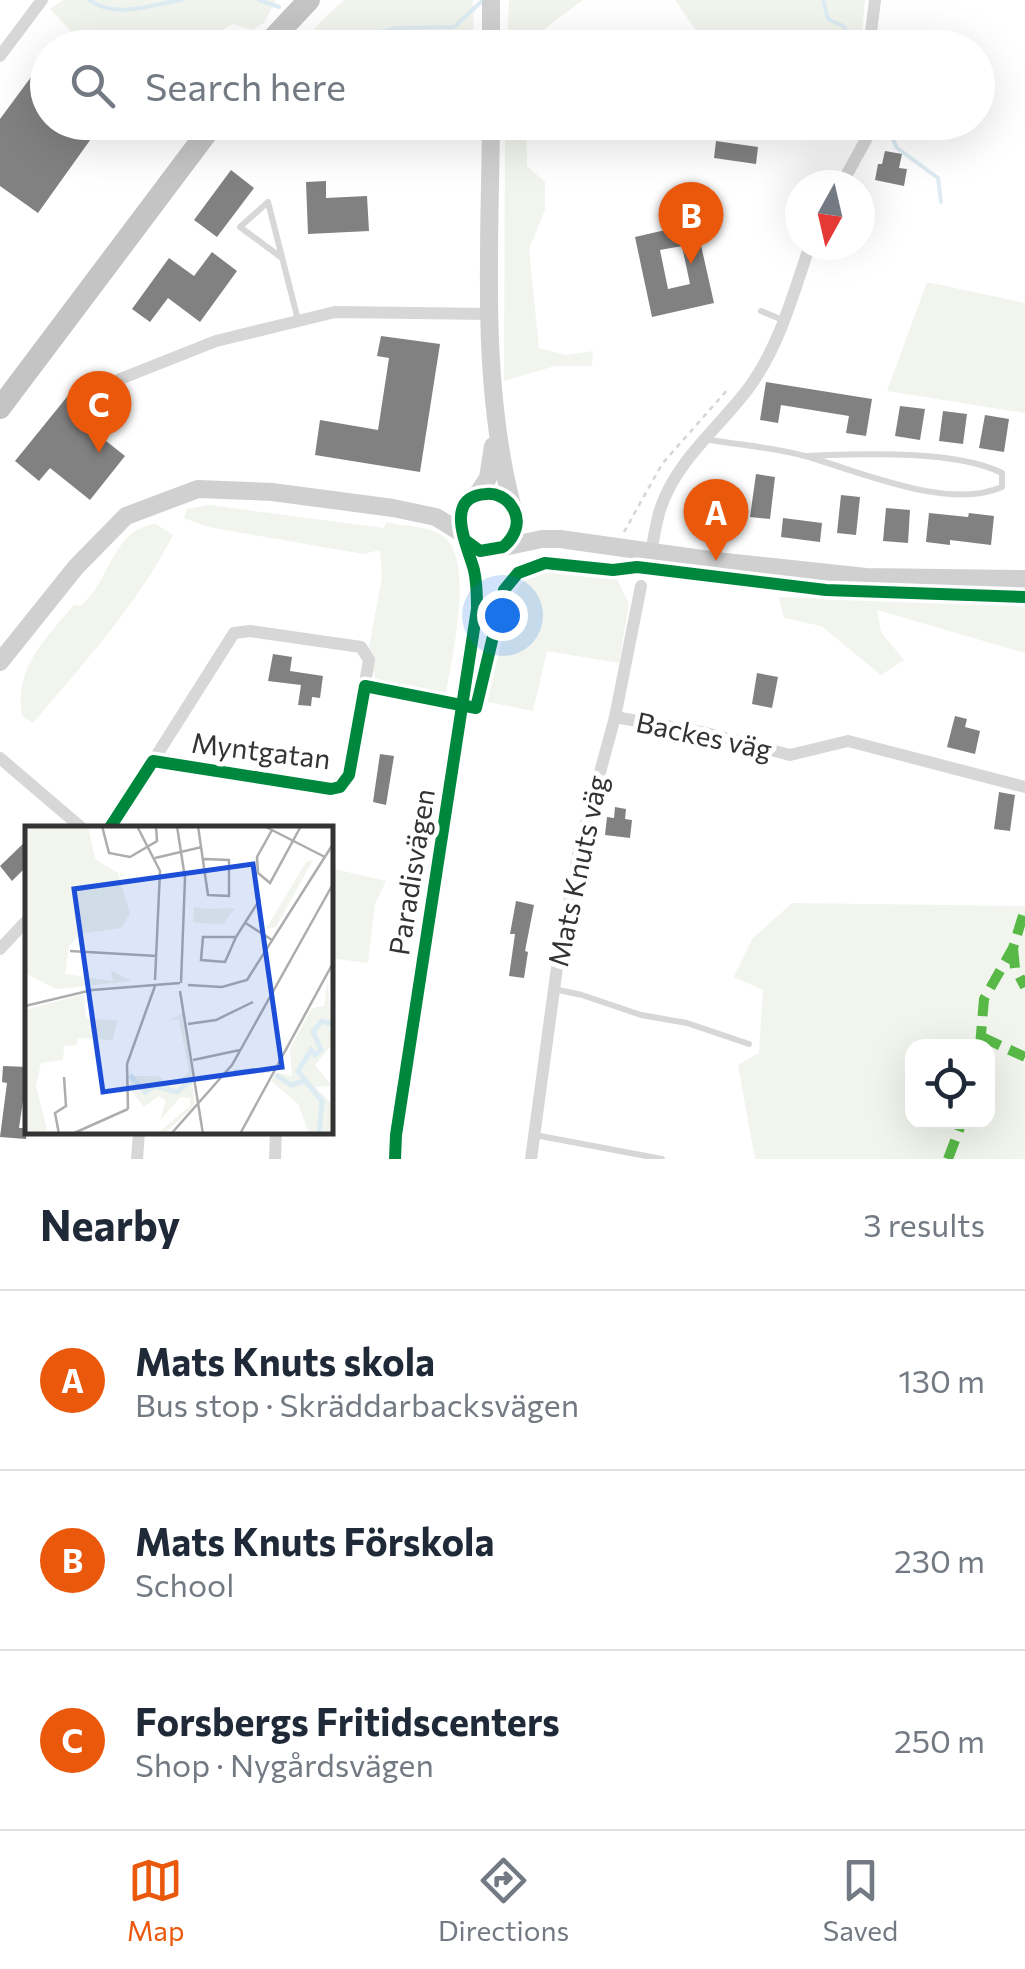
<!DOCTYPE html>
<html lang="en">
<head>
<meta charset="utf-8">
<style>
  body { margin:0; font-family:Commissioner,sans-serif; background:#f2f2f3; color:#1f2937 }
  .controls { position:absolute; right:30px; bottom:30px; display:grid; overflow:hidden; border-radius:20px; box-shadow:0 10px 40px #0002 }
  .controls button { width:90px; height:90px; display:grid; place-items:center; padding:0; border:0; border-bottom:2px solid #e0e1e3; background:#fff; color:#1f2937; font:50px sans-serif }
  .compass { position:absolute; left:785px; top:170px; width:90px; height:90px; border-radius:50%; background:#fff; box-shadow:0 10px 40px #0002; rotate:188deg }
  .you { position:absolute; left:502px; top:615px; width:35px; height:35px; margin:-25px; border:8px solid #fff; border-radius:50%; background:#1a73e8; box-shadow:0 0 0 15px #1a73e833 }
  .badge { display:grid; place-items:center; width:65px; height:65px; border-radius:50%; background:#ea580c; color:#fff; font-size:32px; font-weight:700 }
  .pin { position:absolute; translate:-50% -82px; filter:drop-shadow(0 2px 5px #0008) }
  .pin::after { content:''; position:absolute; top:52px; width:35px; height:30px; background:inherit; clip-path:polygon(0 0,100% 0,50% 100%) }
  .list { margin:0; padding:0; list-style:none }
  h2 { display:flex; justify-content:space-between; align-items:center; height:130px; margin:0; padding:0 40px; font-size:42px }
  h2 small { font-size:32px; font-weight:400; color:#747a83 }
  .list li { display:grid; grid-template-columns:65px 1fr auto; gap:30px; align-items:center; box-sizing:border-box; height:180px; padding:0 40px; border-top:2px solid #e0e1e3 }
  .list b { display:block; font-size:38px; white-space:nowrap }
  .list p { margin:0; font-size:32px; white-space:nowrap; color:#747a83 }
  .list em { font-size:32px; font-style:normal; color:#747a83 }
  .icon { flex:none; width:55px; height:55px; fill:none; stroke:currentColor; stroke-width:2; stroke-linecap:round; stroke-linejoin:round }
  .map { position:relative; flex:none; width:1025px; height:1159px; overflow:hidden }
  .search { position:absolute; background:#fff; box-shadow:0 10px 40px #0002; left:30px; right:30px; top:30px; height:110px; display:flex; align-items:center; gap:25px; box-sizing:border-box; padding:0 35px; border-radius:55px; color:#747a83; font-size:38px }
  .sheet { height:670px; background:#fff }
  nav { display:flex; justify-content:space-around; align-items:center; box-sizing:border-box; height:140px; border-top:2px solid #e0e1e3; background:#fff; font-size:28px; color:#747a83 }
  nav a { display:grid; justify-items:center; gap:5px }
  nav .on { color:#ea580c }
  .map>svg:first-child { display:block }
  .green { fill:#f1f5ed; fill-rule:evenodd }
  .lines { fill:none; stroke-linecap:round; stroke-linejoin:round }
  .stream { stroke:#ddebf3; stroke-width:4 }
  .building { fill:#818181; fill-rule:evenodd }
  .path { stroke:#d6d6d6; stroke-width:2.5; stroke-dasharray:5 5; stroke-linecap:butt }
  .lane { stroke:#d7d7d7; stroke-width:6 }
  .street { stroke:#d7d7d7; stroke-width:12 }
  .secondary { stroke:#d0d0d0; stroke-width:18 }
  .highway { stroke:#c4c4c4; stroke-width:22 }
  .quiet { stroke:#58b947; stroke-width:10; stroke-dasharray:20 10; stroke-linecap:butt }
  .cycleway-casing { stroke:#fff; stroke-width:19 }
  .cycleway { stroke:#00873e; stroke-width:12 }
  .labels { text-anchor:middle; stroke-width:10; stroke-linejoin:round; paint-order:stroke }
  .street-label { font-size:28px; fill:#333; stroke:#fff }
  .inset-river { fill:none; stroke:#ddebf3; stroke-width:5 }
  .inset-road { fill:none; stroke:#adadad; stroke-width:2.5 }
  .view { fill:#1d4ed8; fill-opacity:0.15; stroke:#1d4ed8; stroke-width:5 }
  .inset-edge { fill:none; stroke:#333; stroke-width:5 }
</style>
</head>
<body>
<div class="map">
<svg width="1025" height="1159" viewBox="0 0 1025 1159">
  <rect width="100%" height="100%" fill="#fff"/>
  <g class="green">
    <path d="M63,0H276L264,23L252,30L233,24L192,47L87,48L50,9Z"/>
    <path d="M344,0H473L474,43L472,48L301,47L321,21Z"/>
    <path d="M509,0H583L526,43L525,47L507,48Z"/>
    <path d="M675,0H865L861,47H838L830,33L800,32L784,47H729L705,43Z"/>
    <path d="M505,123H526L527,166L545,182V210L529,249L539,348L566,355L593,351L592,366H555L504,381Z"/>
    <path d="M927,282L1025,303V413L887,391Z"/>
    <path d="M209,505L384,528L386,522C402,526 426,526 440,534C477,554 451,660 446,693L375,680L369,648L382,577L380,550L363,554L208,527L184,518L187,509Z"/>
    <path d="M156,524L173,535C137,605 84,663 33,723L22,716C14,668 45,639 74,605L80,606C111,583 111,529 156,524Z"/>
    <path d="M538,569L616,577L629,604L619,663L547,651L533,711L488,702L497,643L509,594Z"/>
    <path d="M779,597L1025,605V653L877,610L881,632L904,660L881,675L821,626L784,618Z"/>
    <path d="M330,868L386,881L375,904L368,963L330,958Z"/>
    <path d="M792,903L1025,906V1159H755L738,1065L759,1053L763,990L734,977L752,939ZM912,1046H988V1122H912Z"/>
  </g>
  <g class="lines">
    <g class="stream">
      <path d="M89,0C119,20 150,4 182,0"/>
      <path d="M259,0L279,7"/>
      <path d="M823,0L828,19L845,27L843,48"/>
      <path d="M330,33L363,37L396,28L454,27L483,0"/>
      <path d="M885,122L897,148L938,178L941,202"/>
    </g>
  </g>
  <g class="building">
    <path d="M34,73L48,83V122H103L38,213L0,186V119Z"/>
    <path d="M716,141L758,147L756,164L714,158Z"/>
    <path d="M885,151L902,154L899,168L907,169L904,186L875,180L878,164H882Z"/>
    <path d="M231,170L254,188L217,237L194,220Z"/>
    <path d="M326,181V198L367,196L369,231L308,234L306,182Z"/>
    <path d="M696,223L714,303L652,317L635,237ZM682,246L690,284L668,289L660,250Z"/>
    <path d="M212,252L237,271L200,322L168,298L150,322L132,309L169,258L194,276Z"/>
    <path d="M381,336L440,344L420,472L315,455L320,420L378,430L389,358L377,356Z"/>
    <path d="M766,382L872,399L866,436L846,433L849,416L781,405L778,423L760,420Z"/>
    <path d="M75,387L97,405L82,422L125,456L90,500L50,468L39,481L15,461Z"/>
    <path d="M900,406L925,409L920,440L895,436Z"/>
    <path d="M943,411L967,414L963,444L939,441Z"/>
    <path d="M985,415L1009,419L1004,452L979,448Z"/>
    <path d="M756,474L775,477L770,519L750,517Z"/>
    <path d="M841,495L860,497L856,535L837,533Z"/>
    <path d="M886,508L910,510L908,543L883,541Z"/>
    <path d="M929,513L968,517L969,513L994,516L991,545L950,540V545L926,542Z"/>
    <path d="M783,518L822,523L820,542L781,537Z"/>
    <path d="M273,654L292,657L290,671L323,676L320,698L312,697L311,706L298,705L301,685L268,681Z"/>
    <path d="M757,673L778,677L772,708L752,704Z"/>
    <path d="M955,716L967,719L965,727L980,731L975,754L947,747Z"/>
    <path d="M380,754L394,756L386,805L373,802Z"/>
    <path d="M999,792L1015,795L1010,831L994,829Z"/>
    <path d="M615,807L626,809L625,819L632,820L630,838L605,835L607,817L614,818Z"/>
    <path d="M28,839V865L12,881L0,866Z"/>
    <path d="M516,901L534,905L525,951L528,952L524,978L509,976L515,934H510Z"/>
    <path d="M3,1066L28,1067L19,1128H27L26,1139L0,1137L7,1083L2,1082Z"/>
  </g>
  <g class="lines">
    <path class="path" d="M624,532L662,464L728,389"/>
    <g class="lane">
      <path d="M282,258L240,227L268,202L298,320"/>
      <path d="M761,311L783,320"/>
      <path d="M705,439C738,445 773,447 805,456C859,471 948,511 1002,487V473C954,449 858,454 804,456"/>
      <path d="M554,989L582,995L641,1015L687,1023L749,1044"/>
      <path d="M535,1135L662,1159"/>
    </g>
    <g class="street">
      <path d="M869,48L875,0"/>
      <path d="M0,56L42,0"/>
      <path d="M841,185L868,136L869,122"/>
      <path d="M110,383L216,341L335,312L490,314"/>
      <path d="M651,552C654,538 656,521 661,507C678,457 724,424 753,382C781,341 794,291 810,245"/>
      <path d="M615,717L706,733L790,755L848,741L1025,787"/>
      <path d="M0,758L83,829"/>
      <path d="M109,829L153,761L331,789L340,787L349,775L369,660L361,647L250,631L234,633L153,761"/>
      <path d="M0,949L28,919"/>
      <path d="M137,1159L139,1132"/>
      <path d="M275,1159L276,1132"/>
      <path d="M531,1159L558,960L580,846L615,717L641,586"/>
    </g>
    <g class="secondary">
      <path d="M491,48V0"/>
      <path d="M491,122C490,249 480,381 512,505"/>
      <path d="M477,495L488,478L493,446"/>
      <path d="M504,547L542,539H560L716,561L866,577L1025,579"/>
      <path d="M0,662L76,567L126,516L198,489L272,492L393,508L436,517L460,532"/>
      <path d="M395,1159L396,1135L477,609C477,596 477,583 474,570C468,547 442,497 486,494C496,493 507,498 512,507C522,521 515,537 503,547L480,551L465,540"/>
    </g>
    <g class="highway">
      <path d="M264,48L309,0"/>
      <path d="M0,408L215,122"/>
    </g>
    <g class="quiet">
      <path d="M1013,948L1015,968L1025,987"/>
      <path d="M982,1037L1025,1057"/>
      <path d="M980,1046L984,999L1013,948L1025,909"/>
      <path d="M948,1159L962,1122"/>
    </g>
    <g class="cycleway-casing">
      <g id="cycleway">
        <path d="M109,829L153,761L331,789L340,787L349,775L365,686L476,708L504,590L518,573L545,563L613,570L637,567L826,590L1025,597"/>
        <path d="M395,1159L396,1135L477,609C477,596 477,583 474,570C468,547 442,497 486,494C496,493 507,498 512,507C522,521 515,537 503,547L480,551L465,540"/>
      </g>
    </g>
    <use href="#cycleway" class="cycleway"/>
  </g>
  <g class="labels">
    <g class="street-label">
      <text transform="translate(704 736) rotate(12)" y="10">Backes väg</text>
      <text transform="translate(261 751) rotate(7)" y="10">Myntgatan</text>
      <text transform="translate(578 871) rotate(-78)" y="10">Mats Knuts väg</text>
      <text transform="translate(412 872) rotate(-81)" y="10">Paradisvägen</text>
    </g>
  </g>
  <g transform="translate(25 826)">
    <rect width="308" height="308" fill="#fff"/>
    <path d="M0,0H63L70,33L93,47L105,88L96,102L55,108L44,120L40,148L88,155L86,144L106,155L32,163L0,147ZM288,34L251,101L241,103L281,36ZM169,81L183,83L210,82L198,98H187L168,96ZM303,153L307,218L290,239L307,260L290,261L307,278V307H284L273,278L246,255L250,246L267,250L265,223L287,182L299,180ZM59,168L61,193L92,194L88,214L52,212V219L39,220L38,234L16,237L11,260L22,304L0,308V184ZM159,186L170,279L140,307H133L165,280V272L156,271L135,294L141,275L134,270L119,281L106,265L105,250H133L147,260L164,246L154,193L145,194Z" fill="#f1f5ed"/>
    <path class="inset-river" d="M209,246L245,244M105,249L120,266L130,260L152,266L166,255M251,249L266,259L283,254M294,308L297,275L273,245L286,224L290,229L296,224L288,206L297,195L308,198"/>
    <path class="inset-road" d="M77,0L84,27L105,31L132,15L131,0M112,0L135,45L130,154M152,0L160,52L156,157M173,0L183,69L204,70V34L179,33M241,1L300,31M247,4L232,31L233,47L245,57L276,0M130,32L177,21M219,96L247,114M211,111L200,136L176,134L178,111H211L235,73M45,125L132,130M163,159L197,161L222,154L308,18M155,165L178,308M0,180L67,164L155,157M163,198L191,194L228,176M168,234L215,224M103,283L102,238L130,160M34,308L30,287L41,280L39,251M47,308L103,283M146,308L207,239L308,58M215,308L308,137"/>
    <path class="view" d="M228,38L257,241L78,266L49,63Z"/>
    <rect width="308" height="308" class="inset-edge"/>
  </g>
</svg>
<div class="controls">
<button><svg class="icon" aria-label="locate" viewBox="0 0 24 24"><circle cx="12" cy="12" r="6"/><path d="M12 2v4M12 18v4M2 12h4M18 12h4"/></svg></button>
</div>
<svg class="compass" viewBox="-18 -18 36 36"><path d="M0-13l5 13h-10z" fill="#e53935"/><path d="M0 13l5-13h-10z" fill="#747a83"/></svg>
<div class="you"></div>
<div class="pin badge" style="left:716px;top:561px">A</div>
<div class="pin badge" style="left:691px;top:264px">B</div>
<div class="pin badge" style="left:99px;top:453px">C</div>
<div class="search"><svg class="icon" aria-label="search" viewBox="0 0 24 24"><circle cx="10" cy="10" r="6"/><path d="M15 15l6 6"/></svg>Search here</div>
</div>
<section class="sheet">
<h2>Nearby<small>3 results</small></h2>
<ul class="list">
<li><span class="badge">A</span><div><b>Mats Knuts skola</b><p>Bus stop · Skräddarbacksvägen</p></div><em>130 m</em></li>
<li><span class="badge">B</span><div><b>Mats Knuts Förskola</b><p>School</p></div><em>230 m</em></li>
<li><span class="badge">C</span><div><b>Forsbergs Fritidscenters</b><p>Shop · Nygårdsvägen</p></div><em>250 m</em></li>
</ul>
</section>
<nav>
<a class="on"><svg class="icon" aria-label="map" viewBox="0 0 24 24"><path d="M3 6l6-2 6 2 6-2v14l-6 2-6-2-6 2zM9 4v14M15 6v14"/></svg>Map</a>
<a><svg class="icon" aria-label="directions" viewBox="0 0 24 24"><path d="M12 3l9 9-9 9-9-9zM9 14v-3h6M13 9l2 2-2 2"/></svg>Directions</a>
<a><svg class="icon" aria-label="saved" viewBox="0 0 24 24"><path d="M7 4h10v16l-5-4-5 4z"/></svg>Saved</a>
</nav>
</body>
</html>
